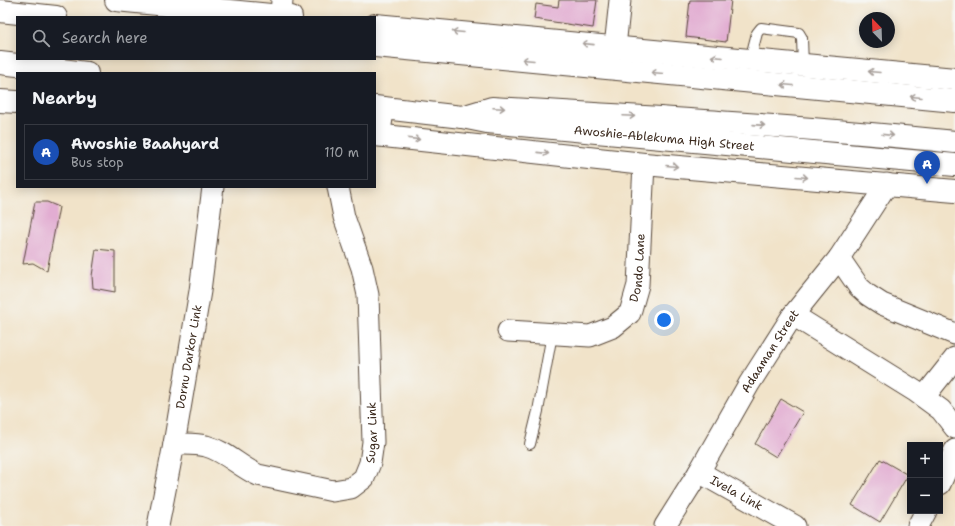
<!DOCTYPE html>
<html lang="en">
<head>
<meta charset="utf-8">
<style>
  body { margin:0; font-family:"Shantell Sans",sans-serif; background:#242831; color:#f1f3f6 }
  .controls { position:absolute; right:12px; bottom:12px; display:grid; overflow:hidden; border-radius:0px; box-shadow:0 2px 10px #0003 }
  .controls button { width:36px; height:36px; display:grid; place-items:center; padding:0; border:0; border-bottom:1px solid #363941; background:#171b24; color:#f1f3f6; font:20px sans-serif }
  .compass { position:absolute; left:859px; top:12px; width:36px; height:36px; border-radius:50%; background:#171b24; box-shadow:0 2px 10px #0003; rotate:337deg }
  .you { position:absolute; left:664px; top:320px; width:14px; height:14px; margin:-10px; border:3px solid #fff; border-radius:50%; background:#1a73e8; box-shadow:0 0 0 6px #1a73e833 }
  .badge { display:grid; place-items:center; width:26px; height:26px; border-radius:50%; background:#7c3aed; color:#fff; font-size:13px; font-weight:700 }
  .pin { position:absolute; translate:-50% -33px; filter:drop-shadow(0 1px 2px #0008) }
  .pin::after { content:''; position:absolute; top:21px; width:14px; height:12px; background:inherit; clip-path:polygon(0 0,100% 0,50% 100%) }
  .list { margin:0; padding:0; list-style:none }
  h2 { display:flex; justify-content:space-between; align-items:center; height:52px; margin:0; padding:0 16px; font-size:17px }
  h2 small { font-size:13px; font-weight:400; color:#9ea1a6 }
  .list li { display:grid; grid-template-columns:26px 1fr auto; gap:12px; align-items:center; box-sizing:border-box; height:56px; margin:0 8px 8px; padding:0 8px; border:1px solid #363941; border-radius:0px }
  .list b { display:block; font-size:15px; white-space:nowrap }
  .list p { margin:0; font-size:13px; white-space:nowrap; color:#9ea1a6 }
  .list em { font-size:13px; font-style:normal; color:#9ea1a6 }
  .icon { flex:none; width:22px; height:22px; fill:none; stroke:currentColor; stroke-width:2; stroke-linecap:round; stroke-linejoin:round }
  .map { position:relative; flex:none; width:955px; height:526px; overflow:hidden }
  .search { position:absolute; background:#171b24; box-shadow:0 2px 10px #0003; left:16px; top:16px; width:360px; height:44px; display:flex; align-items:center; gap:10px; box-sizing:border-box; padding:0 14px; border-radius:0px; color:#9ea1a6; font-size:15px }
  .panel { position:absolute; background:#171b24; box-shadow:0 2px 10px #0003; left:16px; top:72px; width:360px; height:116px; border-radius:0px }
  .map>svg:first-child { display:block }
  .building { fill:#e2add2 }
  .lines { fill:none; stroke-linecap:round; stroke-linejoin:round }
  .service-casing { stroke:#564638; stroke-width:12 }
  .minor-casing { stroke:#564638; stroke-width:23 }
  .tertiary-casing { stroke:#564638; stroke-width:24 }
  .primary-casing { stroke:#564638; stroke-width:24 }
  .trunk-casing { stroke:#564638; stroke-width:24 }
  .service { stroke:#fff; stroke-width:10 }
  .minor { stroke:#fff; stroke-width:21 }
  .tertiary { stroke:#fff; stroke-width:22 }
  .primary { stroke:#fff; stroke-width:22 }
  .trunk { stroke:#fff; stroke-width:22 }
  .oneway { stroke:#a79f9a }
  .labels { text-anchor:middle; stroke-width:3; stroke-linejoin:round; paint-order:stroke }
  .street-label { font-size:12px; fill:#3b2a1e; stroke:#f6f6f2 }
</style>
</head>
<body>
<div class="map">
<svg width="955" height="526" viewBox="0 0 955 526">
  <rect width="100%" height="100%" fill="#f6f6f2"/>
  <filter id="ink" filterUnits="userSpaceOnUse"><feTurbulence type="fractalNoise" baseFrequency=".025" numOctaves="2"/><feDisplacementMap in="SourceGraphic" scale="8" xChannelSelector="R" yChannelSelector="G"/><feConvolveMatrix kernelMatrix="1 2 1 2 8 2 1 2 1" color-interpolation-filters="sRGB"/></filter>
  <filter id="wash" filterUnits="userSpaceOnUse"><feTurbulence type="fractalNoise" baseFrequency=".012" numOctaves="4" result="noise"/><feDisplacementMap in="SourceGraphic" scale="16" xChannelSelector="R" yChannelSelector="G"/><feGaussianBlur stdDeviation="0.9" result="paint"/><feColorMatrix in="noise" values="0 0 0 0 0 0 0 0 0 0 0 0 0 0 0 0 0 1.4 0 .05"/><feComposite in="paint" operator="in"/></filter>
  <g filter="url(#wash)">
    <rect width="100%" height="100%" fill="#f1e3c9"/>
    <g id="blocks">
      <g class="building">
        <path d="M559,0H597L593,28L534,19L536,4L558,7Z"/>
        <path d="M690,0H731L726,42L686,37Z"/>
        <path d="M35,202H47L59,207L47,271L33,263L23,264Z"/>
        <path d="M96,249L115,251V292L93,288L92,276Z"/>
        <path d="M781,399L803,412L776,457L755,444Z"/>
        <path d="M880,459L908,475L880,522L852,505Z"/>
      </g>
    </g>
  </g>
  <g filter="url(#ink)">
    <use href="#blocks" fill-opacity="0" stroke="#564638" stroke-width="1"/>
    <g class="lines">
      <g class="service-casing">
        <g id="service">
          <path d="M750,60L757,33L761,28L799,33L802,38L803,65"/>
          <path d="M530,444L538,411L552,334"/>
        </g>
      </g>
      <g class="minor-casing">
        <g id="minor">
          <path d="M281,16L282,0"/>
          <path d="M615,47L620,0"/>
          <path d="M839,258L859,287L868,295L882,304L955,334"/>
          <path d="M793,315L915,391L941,410L955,428"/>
          <path id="s1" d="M508,331L590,336L613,327L630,313L638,285L644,164"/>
          <path d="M924,397L955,358"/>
          <path id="s2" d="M174,444C184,444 196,443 206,446C225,451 240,467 258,475L333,491L351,488L364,478L370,463L373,442L368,295L362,268L344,217L338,187"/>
          <path id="s3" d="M699,472L795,526"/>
          <path d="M940,484L955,450"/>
          <path id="s4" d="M158,526L174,444L200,291L213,187"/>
          <path id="s5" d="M665,526L699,472L749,384L793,315L839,258L887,184"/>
          <path d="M918,526L926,511"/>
        </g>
      </g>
      <g class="tertiary-casing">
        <g id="tertiary">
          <path d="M116,0L291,17"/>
          <path d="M375,25L955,79"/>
          <path d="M0,101L17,102"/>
          <path d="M375,135L644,164L955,191"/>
        </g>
      </g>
      <g class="primary-casing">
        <g id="primary">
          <path d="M0,11L56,17"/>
          <path d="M375,46L955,101"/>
          <path d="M0,63L87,73"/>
          <path id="s6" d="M375,107L462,117L487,122L955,165"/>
          <path d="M379,135L383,108"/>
        </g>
      </g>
      <g class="trunk-casing">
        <path id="trunk" d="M462,117L492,108C647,117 801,126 955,142"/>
      </g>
      <use href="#service" class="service"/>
      <use href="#minor" class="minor"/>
      <use href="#tertiary" class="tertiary"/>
      <use href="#primary" class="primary"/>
      <use href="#trunk" class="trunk"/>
    </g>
    <defs><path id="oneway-shaft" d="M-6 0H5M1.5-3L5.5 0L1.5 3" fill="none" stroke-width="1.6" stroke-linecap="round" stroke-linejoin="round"/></defs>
    <g class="oneway">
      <use href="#oneway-shaft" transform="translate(458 32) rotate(-175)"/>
      <use href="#oneway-shaft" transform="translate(588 44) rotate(-174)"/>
      <use href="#oneway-shaft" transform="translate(717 57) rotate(-175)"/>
      <use href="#oneway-shaft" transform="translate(528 60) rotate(-175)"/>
      <use href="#oneway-shaft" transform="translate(874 72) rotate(-175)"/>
      <use href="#oneway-shaft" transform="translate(657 73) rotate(-175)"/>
      <use href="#oneway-shaft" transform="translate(787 85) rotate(-175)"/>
      <use href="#oneway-shaft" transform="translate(916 97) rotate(-175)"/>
      <use href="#oneway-shaft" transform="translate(499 108) rotate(3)"/>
      <use href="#oneway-shaft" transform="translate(629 116) rotate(3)"/>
      <use href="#oneway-shaft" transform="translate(759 125) rotate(4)"/>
      <use href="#oneway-shaft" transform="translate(888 135) rotate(6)"/>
      <use href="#oneway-shaft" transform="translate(414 139) rotate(6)"/>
      <use href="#oneway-shaft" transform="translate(543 153) rotate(6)"/>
      <use href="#oneway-shaft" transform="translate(672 166) rotate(5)"/>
      <use href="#oneway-shaft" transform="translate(802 177) rotate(5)"/>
    </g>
  </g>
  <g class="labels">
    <g class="street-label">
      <text dy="4" stroke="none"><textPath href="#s6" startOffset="291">Awoshie-Ablekuma High Street</textPath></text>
      <text dy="4" stroke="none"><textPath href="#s1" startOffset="175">Dondo Lane</textPath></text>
      <text dy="4" stroke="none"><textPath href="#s5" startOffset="204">Adaaman Street</textPath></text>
      <text dy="4" stroke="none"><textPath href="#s4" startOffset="172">Dornu Darkor Link</textPath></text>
      <text dy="4" stroke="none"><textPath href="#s2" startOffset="250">Sugar Link</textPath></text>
      <text dy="4" stroke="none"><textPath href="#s3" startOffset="43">Ivela Link</textPath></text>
    </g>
  </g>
</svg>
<div class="controls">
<button>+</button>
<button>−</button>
</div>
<svg class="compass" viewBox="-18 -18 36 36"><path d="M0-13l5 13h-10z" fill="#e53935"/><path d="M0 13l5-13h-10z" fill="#9ea1a6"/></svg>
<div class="you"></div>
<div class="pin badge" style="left:927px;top:184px;background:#1a4fb4">A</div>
<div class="search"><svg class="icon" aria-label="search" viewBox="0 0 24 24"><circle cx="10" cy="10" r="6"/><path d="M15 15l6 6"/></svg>Search here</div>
<section class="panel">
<h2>Nearby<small></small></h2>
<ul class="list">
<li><span class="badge" style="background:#1a4fb4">A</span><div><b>Awoshie Baahyard</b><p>Bus stop</p></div><em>110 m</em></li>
</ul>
</section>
</div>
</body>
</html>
